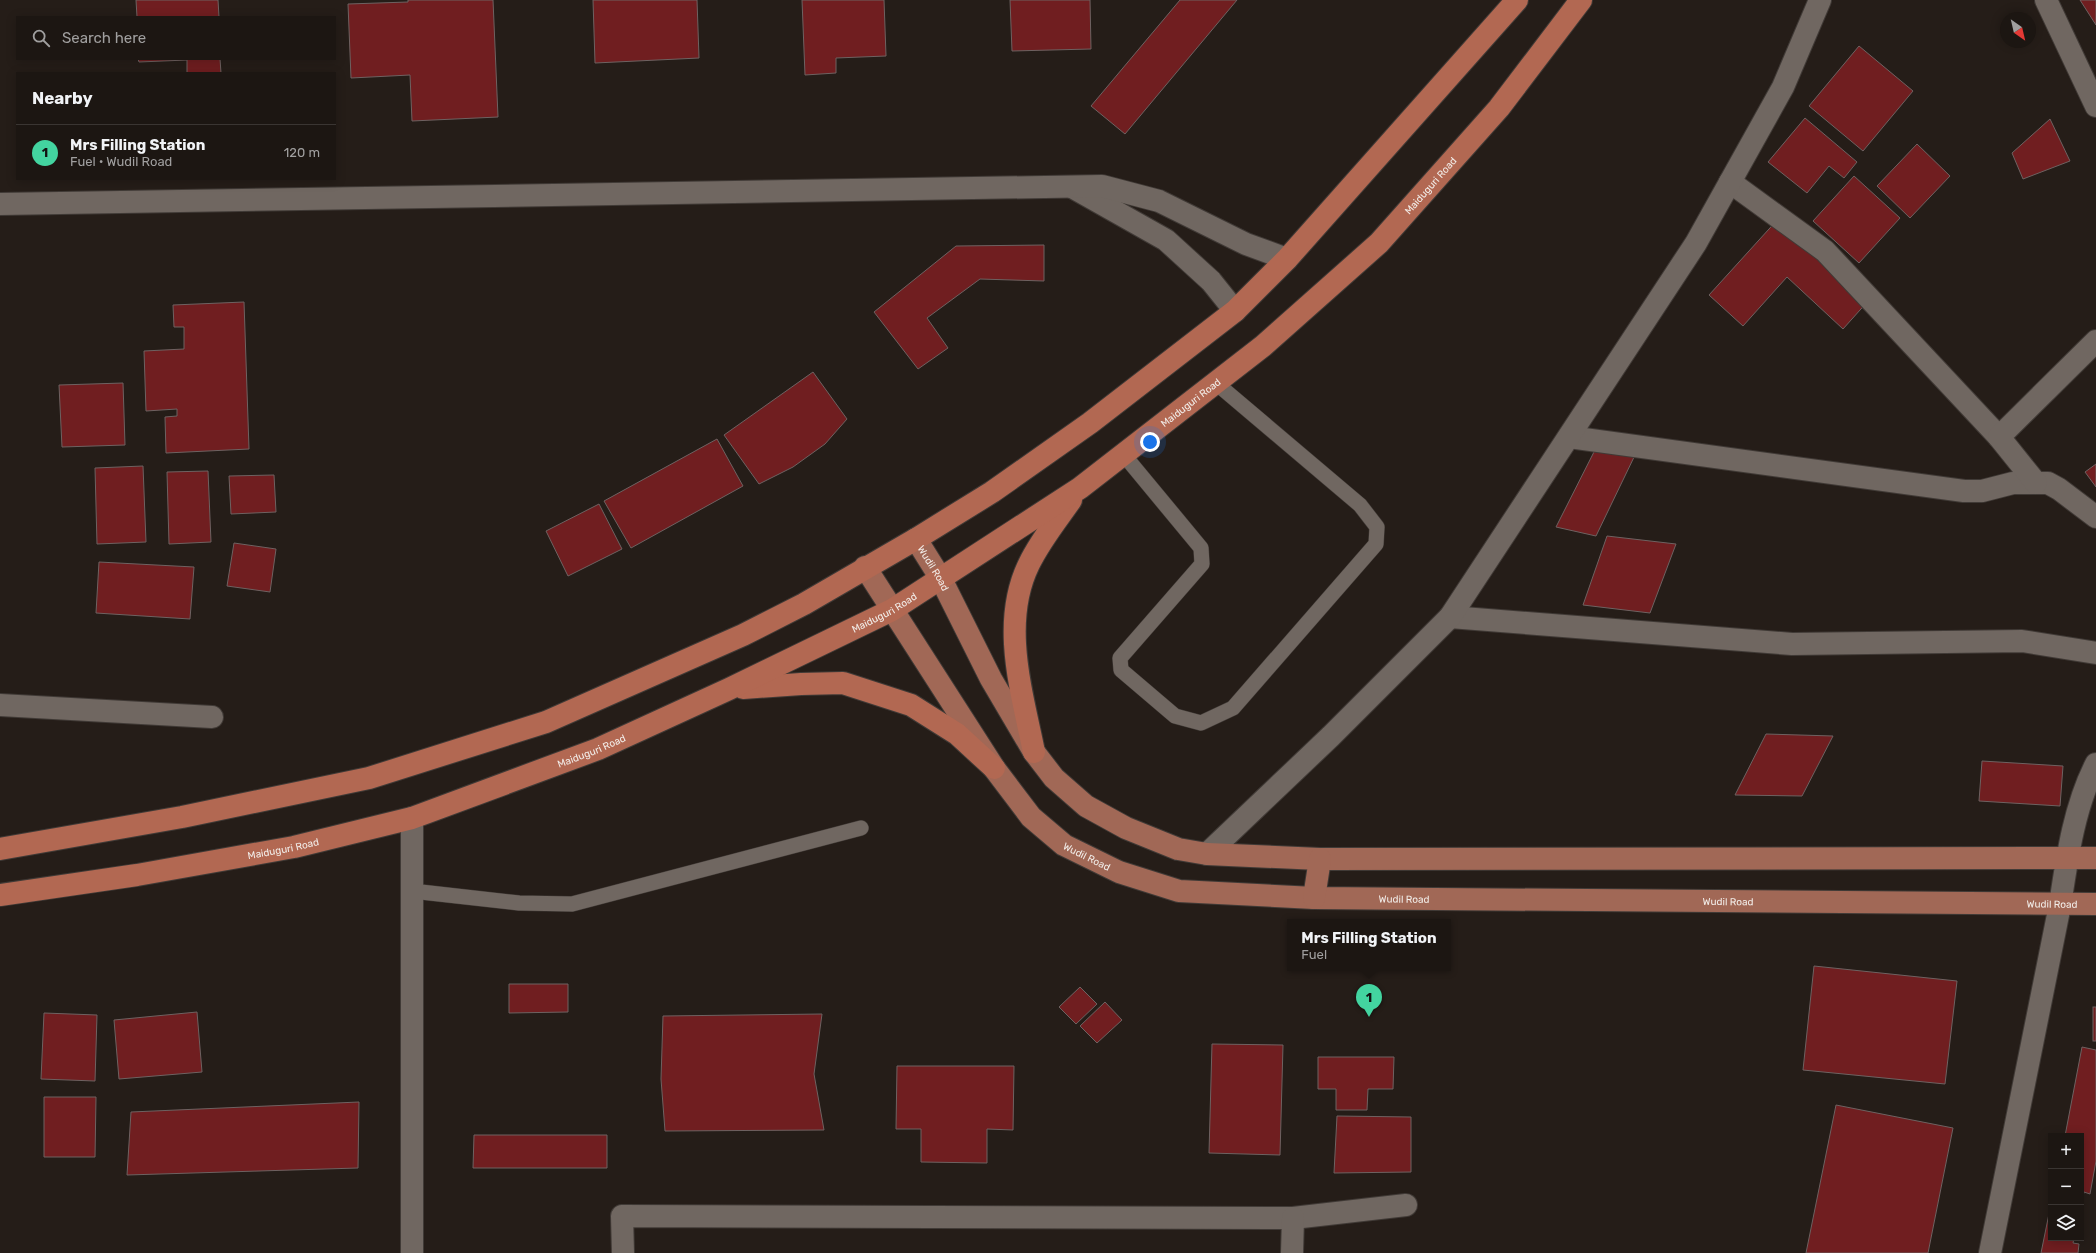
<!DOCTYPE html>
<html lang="en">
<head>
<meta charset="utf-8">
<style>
  body { margin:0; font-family:Rubik,sans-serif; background:#292320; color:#f1f3f6 }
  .controls { position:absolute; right:12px; bottom:12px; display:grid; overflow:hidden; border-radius:0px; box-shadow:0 2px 10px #0003 }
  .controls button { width:36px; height:36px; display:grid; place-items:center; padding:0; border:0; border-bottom:1px solid #3a3532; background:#1c1612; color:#f1f3f6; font:20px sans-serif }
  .compass { position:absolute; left:2000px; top:12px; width:36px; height:36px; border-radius:50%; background:#1c1612; box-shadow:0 2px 10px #0003; rotate:146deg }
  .you { position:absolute; left:1150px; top:442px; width:14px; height:14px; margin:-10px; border:3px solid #fff; border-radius:50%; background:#1a73e8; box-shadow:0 0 0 6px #1a73e833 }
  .badge { display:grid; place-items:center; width:26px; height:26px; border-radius:50%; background:#43d4a0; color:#111; font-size:13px; font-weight:700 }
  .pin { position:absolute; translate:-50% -33px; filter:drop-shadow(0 1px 2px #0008) }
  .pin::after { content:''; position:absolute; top:21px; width:14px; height:12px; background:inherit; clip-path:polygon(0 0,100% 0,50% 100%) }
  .popup { position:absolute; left:1287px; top:919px; width:164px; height:52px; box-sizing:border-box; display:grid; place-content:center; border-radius:0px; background:#1c1612; filter:drop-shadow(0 1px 3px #0005); font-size:13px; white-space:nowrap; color:#a09f9f }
  .popup b { font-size:15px; color:#f1f3f6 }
  .popup::after { content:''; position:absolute; left:50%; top:100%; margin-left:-8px; border:8px solid transparent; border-top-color:#1c1612 }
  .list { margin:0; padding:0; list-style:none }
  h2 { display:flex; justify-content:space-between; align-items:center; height:52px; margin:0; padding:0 16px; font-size:17px }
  h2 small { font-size:13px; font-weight:400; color:#a09f9f }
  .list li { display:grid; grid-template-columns:26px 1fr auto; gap:12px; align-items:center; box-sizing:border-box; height:56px; padding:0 16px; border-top:1px solid #3a3532 }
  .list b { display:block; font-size:15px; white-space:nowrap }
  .list p { margin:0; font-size:13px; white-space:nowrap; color:#a09f9f }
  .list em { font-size:13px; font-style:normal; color:#a09f9f }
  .icon { flex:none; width:22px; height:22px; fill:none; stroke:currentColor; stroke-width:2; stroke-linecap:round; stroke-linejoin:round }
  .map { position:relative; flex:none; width:2096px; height:1253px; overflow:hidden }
  .search { position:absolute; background:#1c1612; box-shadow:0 2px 10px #0003; left:16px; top:16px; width:320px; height:44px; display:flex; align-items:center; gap:10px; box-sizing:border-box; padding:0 14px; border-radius:0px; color:#a09f9f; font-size:15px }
  .panel { position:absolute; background:#1c1612; box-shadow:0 2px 10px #0003; left:16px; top:72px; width:320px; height:108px; border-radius:0px }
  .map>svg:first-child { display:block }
  .building { fill:#701e20; stroke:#6e6261 }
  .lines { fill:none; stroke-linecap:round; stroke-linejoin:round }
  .service-casing { stroke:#403a36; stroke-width:16 }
  .minor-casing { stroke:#403a36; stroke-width:24 }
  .primary-casing { stroke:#403a36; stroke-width:24 }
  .trunk-casing { stroke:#403a36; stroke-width:24 }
  .service { stroke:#706761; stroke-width:15 }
  .minor { stroke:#706761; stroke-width:22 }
  .primary { stroke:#a16856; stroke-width:22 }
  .trunk { stroke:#b26852; stroke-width:22 }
  .labels { text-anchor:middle; stroke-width:3.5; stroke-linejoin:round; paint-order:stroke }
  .street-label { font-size:10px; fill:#f2ede9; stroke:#0b0806 }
</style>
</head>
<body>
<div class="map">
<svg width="2096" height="1253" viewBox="0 0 2096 1253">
  <rect width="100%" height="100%" fill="#251d18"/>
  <g class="building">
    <path d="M136,0H218L219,17H137Z"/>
    <path d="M408,0H493L498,117L412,121L410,75L351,78L348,4L408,2Z"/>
    <path d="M593,0H697L699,58L595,63Z"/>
    <path d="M802,0H884L886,56L836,58V73L805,75Z"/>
    <path d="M1010,0H1090L1091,49L1012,51Z"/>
    <path d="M1180,0H1237L1125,134L1091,106Z"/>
    <path d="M2080,0H2096V25Z"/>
    <path d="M1859,46L1913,91L1863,151L1809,106Z"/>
    <path d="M138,59H220L221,73H187V60L139,62Z"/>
    <path d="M1805,118L1857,162L1844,178L1829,166L1807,193L1768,162Z"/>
    <path d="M2050,119L2070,161L2023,179L2012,153Z"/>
    <path d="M1917,144L1950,176L1910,218L1877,186Z"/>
    <path d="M1854,176L1900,218L1859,263L1813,221Z"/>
    <path d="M1779,218L1869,300L1843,329L1787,277L1743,326L1709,295Z"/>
    <path d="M1044,245V281L980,279L927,318L948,348L918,369L874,312L956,246Z"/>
    <path d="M244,302L249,449L166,453L165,417L177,416V409L146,411L144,351L184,349V327H174L173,305Z"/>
    <path d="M813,372L847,419L825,444L793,467L759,484L724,435Z"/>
    <path d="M123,383L125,445L62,447L59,385Z"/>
    <path d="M717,439L743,486L631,548L604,501Z"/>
    <path d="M1599,442L1636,453L1596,536L1556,527Z"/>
    <path d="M2096,464V487L2085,472Z"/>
    <path d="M143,466L146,542L97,544L95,468Z"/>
    <path d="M208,471L211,542L169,544L167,472Z"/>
    <path d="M274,475L276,512L231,514L229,476Z"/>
    <path d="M599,504L622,549L568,576L546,531Z"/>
    <path d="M1607,536L1676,544L1650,613L1583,605Z"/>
    <path d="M234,543L276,549L270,592L227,586Z"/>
    <path d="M99,562L194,567L190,619L96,613Z"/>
    <path d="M1766,734L1833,736L1802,796L1735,795Z"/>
    <path d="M1982,761L2063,766L2060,806L1979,801Z"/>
    <path d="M1814,966L1957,981L1945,1084L1803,1070Z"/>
    <path d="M509,984H568V1012L509,1013Z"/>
    <path d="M1080,987L1097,1004L1076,1024L1059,1007Z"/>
    <path d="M1105,1002L1122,1020L1097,1043L1080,1026Z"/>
    <rect x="2093" y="1007" width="3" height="34"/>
    <path d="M197,1012L202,1072L119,1079L114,1020Z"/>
    <path d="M44,1013L97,1015L95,1081L41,1079Z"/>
    <path d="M822,1014L814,1074L824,1130L665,1131L661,1079L663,1016Z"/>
    <path d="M1212,1044L1283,1045L1280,1155L1209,1153Z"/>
    <path d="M2082,1047L2096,1050V1161L2090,1194L2084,1192L2081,1205V1136H2065Z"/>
    <path d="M1318,1057H1394L1393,1089H1368L1367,1110H1336V1089H1318Z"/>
    <path d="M897,1066H1014L1013,1130L987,1129V1163L921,1162V1129H896Z"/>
    <path d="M44,1097H96L95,1157H44Z"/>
    <path d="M359,1102L358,1168L127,1175L131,1112Z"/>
    <path d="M1836,1105L1953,1128L1928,1253H1806Z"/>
    <path d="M1337,1116L1411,1117V1172L1334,1173Z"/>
    <path d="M474,1135H607V1168H473Z"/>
    <path d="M2051,1204V1238H2074L2073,1243L2079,1244L2078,1253H2041Z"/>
  </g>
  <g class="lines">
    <g class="service-casing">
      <g id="service">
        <path d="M1124,455L1201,548L1202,564L1120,658L1121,670L1175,716L1201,723L1233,708L1376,544L1377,527L1360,505L1216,383"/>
        <path d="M412,891L519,903L572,904L861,828"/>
      </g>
    </g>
    <g class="minor-casing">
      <g id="minor">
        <path d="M2046,0L2096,106"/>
        <path d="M1730,182L1825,251L1999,437"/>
        <path d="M1072,187L1166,240L1211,281L1235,311"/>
        <path d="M0,204L1102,186L1159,201L1246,244L1287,259"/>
        <path d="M1569,437L1964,491H1982L2013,483H2048L2059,489L2096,517"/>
        <path d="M2036,483L1999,437L2096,341"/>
        <path d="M1450,617L1792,644L2022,641L2096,653"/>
        <path d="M0,705L212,717"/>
        <path d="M412,818V1253"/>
        <path d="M1207,854L1331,736L1450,617L1696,243L1783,87L1820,0"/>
        <path d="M623,1253L622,1216L1293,1218L1406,1205"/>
        <path d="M1292,1253L1293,1218"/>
        <path d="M1990,1253L2060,905C2067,858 2074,807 2096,764"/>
      </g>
    </g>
    <g class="primary-casing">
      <g id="primary">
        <path id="s1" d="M916,539L941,579L991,679L1034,752L1054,778L1086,806L1126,828L1178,849L1207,854L1320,859L2096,858"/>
        <path id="s2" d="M865,567L994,768L1031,817L1064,845L1119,872L1179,891L1314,898L2096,904"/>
        <path d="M1314,898L1320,859"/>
      </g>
    </g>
    <g class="trunk-casing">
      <g id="trunk">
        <path d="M743,688L801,684L843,683L911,705L957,734L994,768"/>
        <path d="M1034,752C1022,692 1000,623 1029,564C1040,541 1057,520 1071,500"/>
        <path d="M0,849L182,817L369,778L546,722L743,635L804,604L916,539L992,492L1090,423L1235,311L1287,259L1517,0"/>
        <path id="s3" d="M0,895L137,875L294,847L412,818L598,749L729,689L892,610L1080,488L1263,346L1379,243L1499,108L1581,0"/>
      </g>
    </g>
    <use href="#service" class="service"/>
    <use href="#minor" class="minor"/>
    <use href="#primary" class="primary"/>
    <use href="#trunk" class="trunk"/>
  </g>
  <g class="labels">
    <g class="street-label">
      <text dy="4" stroke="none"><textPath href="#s3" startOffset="1631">Maiduguri Road</textPath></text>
      <text dy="4" stroke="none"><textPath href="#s3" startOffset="1307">Maiduguri Road</textPath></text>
      <text dy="4" stroke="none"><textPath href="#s1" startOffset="34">Wudil Road</textPath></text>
      <text dy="4" stroke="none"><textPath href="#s3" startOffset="935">Maiduguri Road</textPath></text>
      <text dy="4" stroke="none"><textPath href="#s3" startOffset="611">Maiduguri Road</textPath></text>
      <text dy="4" stroke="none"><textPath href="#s3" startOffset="287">Maiduguri Road</textPath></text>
      <text dy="4" stroke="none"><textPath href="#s2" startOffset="369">Wudil Road</textPath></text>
      <text dy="4" stroke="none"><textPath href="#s2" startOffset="693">Wudil Road</textPath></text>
      <text dy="4" stroke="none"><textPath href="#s2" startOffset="1017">Wudil Road</textPath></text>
      <text dy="4" stroke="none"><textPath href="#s2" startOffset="1341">Wudil Road</textPath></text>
    </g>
  </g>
</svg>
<div class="controls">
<button>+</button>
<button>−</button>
<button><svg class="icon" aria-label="layers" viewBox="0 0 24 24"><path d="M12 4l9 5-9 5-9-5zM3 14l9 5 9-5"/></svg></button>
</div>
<svg class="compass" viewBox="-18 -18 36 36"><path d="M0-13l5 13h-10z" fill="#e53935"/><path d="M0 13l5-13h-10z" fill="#a09f9f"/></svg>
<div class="you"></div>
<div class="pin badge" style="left:1369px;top:1017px">1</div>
<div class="popup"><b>Mrs Filling Station</b>Fuel</div>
<div class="search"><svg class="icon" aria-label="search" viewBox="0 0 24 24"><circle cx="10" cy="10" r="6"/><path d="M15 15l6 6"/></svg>Search here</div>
<section class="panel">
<h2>Nearby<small></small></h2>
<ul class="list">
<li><span class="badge">1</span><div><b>Mrs Filling Station</b><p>Fuel · Wudil Road</p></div><em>120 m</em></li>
</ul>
</section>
</div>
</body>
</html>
